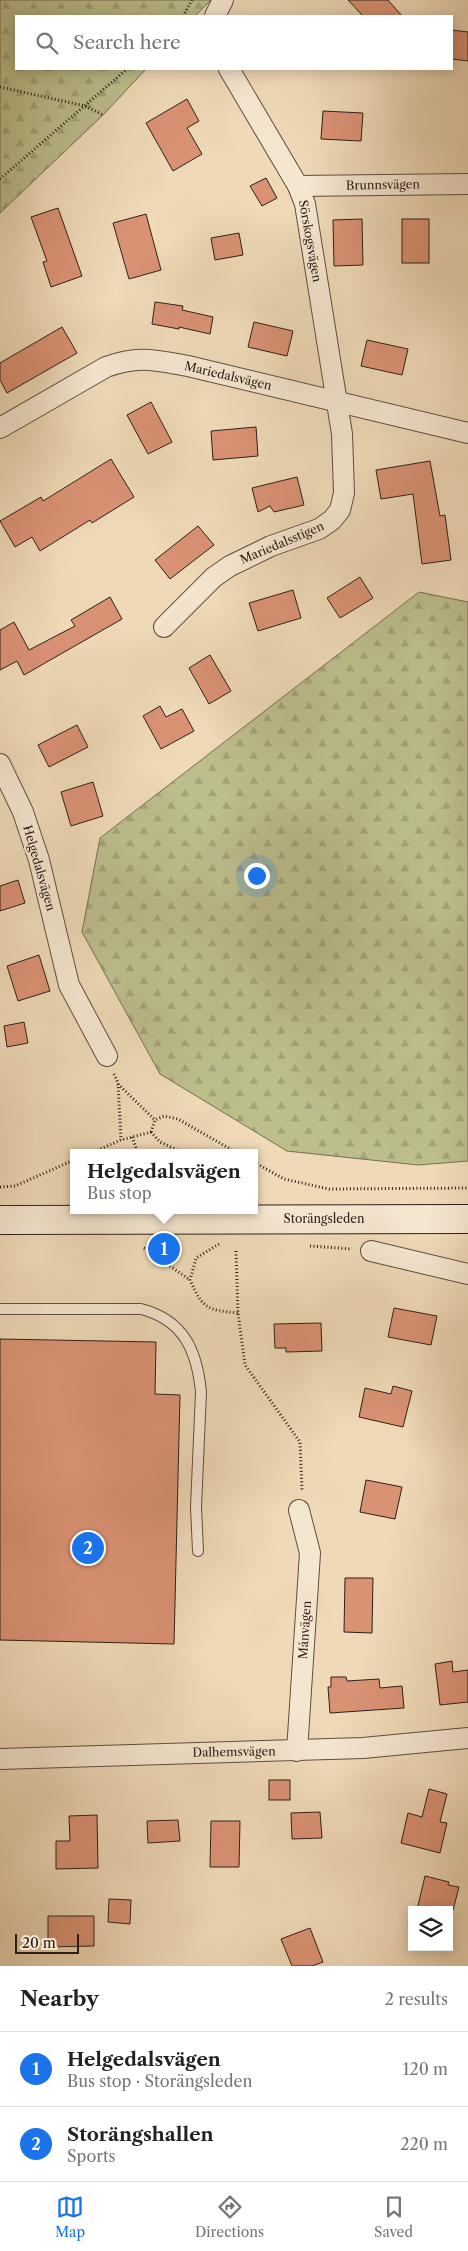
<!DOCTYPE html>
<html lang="en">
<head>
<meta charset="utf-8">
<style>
  body { margin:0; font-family:"Libre Caslon Text",serif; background:#f6f6f6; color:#222 }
  .controls { position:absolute; right:15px; bottom:15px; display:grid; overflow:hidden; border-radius:0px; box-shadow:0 2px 12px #0003 }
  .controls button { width:45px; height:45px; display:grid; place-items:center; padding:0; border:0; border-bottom:1px solid #e0e0e0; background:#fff; color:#222; font:25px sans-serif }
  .scale { position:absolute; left:15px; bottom:12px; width:64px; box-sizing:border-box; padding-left:5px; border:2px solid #2d2019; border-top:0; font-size:14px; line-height:18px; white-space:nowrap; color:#2d2019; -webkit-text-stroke:4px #f5e6d0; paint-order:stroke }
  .you { position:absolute; left:256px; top:875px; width:18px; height:18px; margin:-12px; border:4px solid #fff; border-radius:50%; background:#1a73e8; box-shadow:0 0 0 8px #1a73e833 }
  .badge { display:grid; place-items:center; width:32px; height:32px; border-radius:50%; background:#1a73e8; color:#fff; font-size:16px; font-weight:700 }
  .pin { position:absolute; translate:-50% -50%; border:2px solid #fff; box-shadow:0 1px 5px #0006 }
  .popup { position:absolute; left:70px; top:1149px; width:188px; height:65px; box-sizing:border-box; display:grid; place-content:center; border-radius:0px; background:#fff; filter:drop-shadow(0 1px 4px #0005); font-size:16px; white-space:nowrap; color:#767676 }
  .popup b { font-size:19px; color:#222 }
  .popup::after { content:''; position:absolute; left:50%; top:100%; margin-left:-10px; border:10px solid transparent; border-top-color:#fff }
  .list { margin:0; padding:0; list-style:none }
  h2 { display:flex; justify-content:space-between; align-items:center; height:65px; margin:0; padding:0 20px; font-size:21px }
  h2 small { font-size:16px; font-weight:400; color:#767676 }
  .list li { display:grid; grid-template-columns:32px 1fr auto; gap:15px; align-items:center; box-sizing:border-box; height:75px; padding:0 20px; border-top:1px solid #e0e0e0 }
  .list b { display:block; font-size:19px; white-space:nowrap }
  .list p { margin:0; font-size:16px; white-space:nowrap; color:#767676 }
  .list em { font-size:16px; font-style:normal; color:#767676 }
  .icon { flex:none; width:28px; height:28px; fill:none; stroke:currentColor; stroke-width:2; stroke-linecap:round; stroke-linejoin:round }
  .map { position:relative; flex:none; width:468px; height:1966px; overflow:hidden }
  .search { position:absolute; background:#fff; box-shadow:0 2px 12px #0003; left:15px; right:15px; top:15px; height:55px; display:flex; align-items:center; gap:12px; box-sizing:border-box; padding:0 18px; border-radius:0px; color:#767676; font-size:19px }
  .sheet { height:215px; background:#fff }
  nav { display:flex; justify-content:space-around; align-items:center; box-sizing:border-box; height:70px; border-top:1px solid #e0e0e0; background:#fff; font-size:14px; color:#767676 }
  nav a { display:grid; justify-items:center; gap:2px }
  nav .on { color:#1a73e8 }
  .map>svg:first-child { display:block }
  .forest { fill:url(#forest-firs); stroke:#746f52 }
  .building { fill:#da9274; stroke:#2d2019 }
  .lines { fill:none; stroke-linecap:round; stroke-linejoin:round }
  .lane-casing { stroke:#5e4e40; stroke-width:12 }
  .street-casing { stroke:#5e4e40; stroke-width:22 }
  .secondary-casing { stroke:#2d2019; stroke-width:30 }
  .path { stroke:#2d2019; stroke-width:3; stroke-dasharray:1 2.5; stroke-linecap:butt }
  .lane { stroke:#f5e6d0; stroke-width:10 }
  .street { stroke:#f5e6d0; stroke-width:20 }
  .secondary { stroke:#f5e6d0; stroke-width:28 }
  .labels { text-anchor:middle; stroke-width:4; stroke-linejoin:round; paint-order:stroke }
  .street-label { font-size:12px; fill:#2d2019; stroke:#f5e6d0 }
</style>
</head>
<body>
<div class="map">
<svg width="468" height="1966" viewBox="0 0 468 1966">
  <defs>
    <pattern id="forest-firs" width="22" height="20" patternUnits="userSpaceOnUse" patternTransform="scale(1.25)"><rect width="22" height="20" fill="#bcbe8c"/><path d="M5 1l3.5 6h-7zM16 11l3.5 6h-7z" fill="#a2a378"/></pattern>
  </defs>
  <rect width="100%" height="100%" fill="#efd9b7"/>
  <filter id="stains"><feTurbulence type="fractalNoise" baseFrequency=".004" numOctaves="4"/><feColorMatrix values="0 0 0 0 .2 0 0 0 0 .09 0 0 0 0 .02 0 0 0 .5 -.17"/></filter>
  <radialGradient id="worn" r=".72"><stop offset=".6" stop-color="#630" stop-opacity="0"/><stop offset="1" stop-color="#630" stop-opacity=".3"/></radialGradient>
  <g class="forest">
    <path d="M0,0H211L195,16H16V69H146L103,115L0,213Z"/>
    <path d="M419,592L468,602V1161L418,1165L287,1151L160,1074L82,932L100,838Z"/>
  </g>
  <g class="building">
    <path d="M348,0H388L402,16H363Z"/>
    <path d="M452,30L468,32V61L452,59Z"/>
    <path d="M187,99L199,121L187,128L202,154L173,171L146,123Z"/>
    <path d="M323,111L363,113L361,141L321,139Z"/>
    <path d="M266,178L277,198L262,206L250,186Z"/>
    <path d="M58,208L82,276L51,287L43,262L47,261L31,217Z"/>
    <path d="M146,214L161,270L129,279L113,223Z"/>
    <path d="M362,219L363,265L334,266L333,220Z"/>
    <rect x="402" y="219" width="27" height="44"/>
    <path d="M239,233L243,255L215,260L211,238Z"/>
    <path d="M155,302L183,306L182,310L213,317L210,334L179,327V329L152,324Z"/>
    <path d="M254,322L293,331L287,356L248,347Z"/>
    <path d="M62,327L77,353L7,393L0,380V363Z"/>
    <path d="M367,340L408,349L402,375L361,366Z"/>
    <path d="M151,402L172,442L148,454L127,415Z"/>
    <path d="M256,427L258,456L213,460L211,431Z"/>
    <path d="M111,459L134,497L92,523L90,520L40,551L32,537L15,547L0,521L41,497L43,501Z"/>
    <path d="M430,461L440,516L445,515L451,560L422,564L413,494L381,499L376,470Z"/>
    <path d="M297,477L304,505L274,512L270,506L258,512L252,488Z"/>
    <path d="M198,526L214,545L170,579L155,560Z"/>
    <path d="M360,577L373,598L340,618L327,598Z"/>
    <path d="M293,590L301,618L258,631L249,603Z"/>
    <path d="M110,597L122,619L24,675L17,661L0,670V630L14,622L29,650L75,626L71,620Z"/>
    <path d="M210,655L231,691L209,704L189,668Z"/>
    <path d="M160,706L166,717L182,709L194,731L161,749L143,716Z"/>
    <path d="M77,725L88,747L49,767L38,745Z"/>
    <path d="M93,782L103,816L71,826L61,792Z"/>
    <path d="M18,880L25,903L0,911V886Z"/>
    <path d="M39,955L50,991L18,1001L7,966Z"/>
    <path d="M24,1022L28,1043L7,1047L4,1026Z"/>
    <path d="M394,1308L437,1316L431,1345L388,1337Z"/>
    <path d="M321,1323L322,1351L286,1352V1348H275L274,1324Z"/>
    <path d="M0,1339L156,1342L155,1394L180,1395L174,1644L0,1640Z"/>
    <path d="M393,1386L412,1391L403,1427L359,1417L365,1388L391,1394Z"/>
    <path d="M366,1480L402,1487L395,1519L360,1512Z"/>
    <path d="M345,1578H373L372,1633L344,1632Z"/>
    <path d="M452,1661L453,1672L468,1670V1702L440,1705L435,1664Z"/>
    <path d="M331,1677H346L347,1681L379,1679L380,1688L402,1686L404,1708L330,1713L328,1687H331Z"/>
    <rect x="269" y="1780" width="21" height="20"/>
    <path d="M429,1789L447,1794L440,1822L447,1823L440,1853L401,1843L408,1813L422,1817Z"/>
    <path d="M320,1812L322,1838L292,1839L291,1813Z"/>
    <path d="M97,1815L98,1868L56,1869V1841H70L69,1816Z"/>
    <path d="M178,1820L180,1841L148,1843L147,1821Z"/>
    <path d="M211,1821H240L239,1867H210Z"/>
    <path d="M425,1876L449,1882L448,1885L459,1887L453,1910H417Z"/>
    <path d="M109,1899L131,1900L130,1924L108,1922Z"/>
    <path d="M48,1916H94V1946L48,1947Z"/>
    <path d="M310,1928L323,1962L312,1966H292L281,1939Z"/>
  </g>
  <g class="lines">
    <g class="lane-casing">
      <path id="lane" d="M0,1309H141C184,1320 197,1351 201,1392L196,1507L198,1551"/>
    </g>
    <g class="street-casing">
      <g id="street">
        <path d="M215,16L223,0"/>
        <path d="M298,186L468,184"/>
        <path d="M0,428L106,367C138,355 155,360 188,366L468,433"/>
        <path d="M164,627L214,577L230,566L271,546L319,529L332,520L340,510L344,493L342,434L305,204L298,186L229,69"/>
        <path d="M0,764L23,812L39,860L69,985L107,1056"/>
        <path d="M371,1251L468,1274"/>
        <path d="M297,1751L310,1553L299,1510"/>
        <path d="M0,1759L363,1748L468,1738"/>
      </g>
    </g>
    <g class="secondary-casing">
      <path id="secondary" d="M0,1220L468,1219"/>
    </g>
    <g class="path">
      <path d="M183,16L192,0"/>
      <path d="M0,87L85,106L103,115"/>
      <path d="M0,179L127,69"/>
      <path d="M114,1074L118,1083L121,1140"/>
      <path d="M118,1084L155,1120"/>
      <path d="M151,1132L155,1120L164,1116L178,1119L237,1153"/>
      <path d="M151,1132L160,1142L184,1153"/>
      <path d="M132,1137L138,1153"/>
      <path d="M91,1153L121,1140L151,1132"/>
      <path d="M254,1162L284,1179L329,1189L468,1188"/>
      <path d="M0,1187L15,1186L74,1160"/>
      <path d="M219,1244L196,1258L190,1280C203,1309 207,1310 238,1313"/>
      <path d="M310,1246L351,1249"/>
      <path d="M144,1248L190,1280"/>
      <path d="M236,1251L238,1313L245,1365L300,1442L302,1490"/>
    </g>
    <use href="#lane" class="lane"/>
    <use href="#street" class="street"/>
    <use href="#secondary" class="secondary"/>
  </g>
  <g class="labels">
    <g class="street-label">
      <text transform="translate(383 185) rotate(-1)" y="4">Brunnsvägen</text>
      <text transform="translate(310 241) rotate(80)" y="4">Sörskogsvägen</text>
      <text transform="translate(228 376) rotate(13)" y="4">Mariedalsvägen</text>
      <text transform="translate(282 543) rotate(-23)" y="4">Mariedalsstigen</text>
      <text transform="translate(39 868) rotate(74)" y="4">Helgedalsvägen</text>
      <text x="324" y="1223">Storängsleden</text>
      <text transform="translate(305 1630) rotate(-86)" y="4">Månvägen</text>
      <text transform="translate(234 1752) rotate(-1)" y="4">Dalhemsvägen</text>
    </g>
  </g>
  <rect width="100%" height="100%" filter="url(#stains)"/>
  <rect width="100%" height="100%" fill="url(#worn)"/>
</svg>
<div class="controls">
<button><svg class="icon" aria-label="layers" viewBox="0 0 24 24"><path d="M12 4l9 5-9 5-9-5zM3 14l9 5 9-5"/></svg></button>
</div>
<div class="scale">20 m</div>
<div class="you"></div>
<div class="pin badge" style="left:164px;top:1249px">1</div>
<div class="popup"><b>Helgedalsvägen</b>Bus stop</div>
<div class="pin badge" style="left:88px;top:1548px">2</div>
<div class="search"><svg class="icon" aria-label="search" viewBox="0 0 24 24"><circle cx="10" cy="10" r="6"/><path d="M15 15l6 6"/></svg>Search here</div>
</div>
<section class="sheet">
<h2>Nearby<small>2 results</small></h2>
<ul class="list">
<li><span class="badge">1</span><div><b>Helgedalsvägen</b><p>Bus stop · Storängsleden</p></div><em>120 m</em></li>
<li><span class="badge">2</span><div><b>Storängshallen</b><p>Sports</p></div><em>220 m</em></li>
</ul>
</section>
<nav>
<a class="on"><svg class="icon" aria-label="map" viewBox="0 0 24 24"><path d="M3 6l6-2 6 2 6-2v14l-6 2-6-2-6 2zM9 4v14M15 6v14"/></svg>Map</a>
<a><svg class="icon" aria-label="directions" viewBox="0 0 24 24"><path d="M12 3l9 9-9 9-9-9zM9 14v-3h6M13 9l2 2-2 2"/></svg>Directions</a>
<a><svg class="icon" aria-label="saved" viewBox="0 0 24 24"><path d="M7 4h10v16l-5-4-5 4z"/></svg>Saved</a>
</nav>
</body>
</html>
